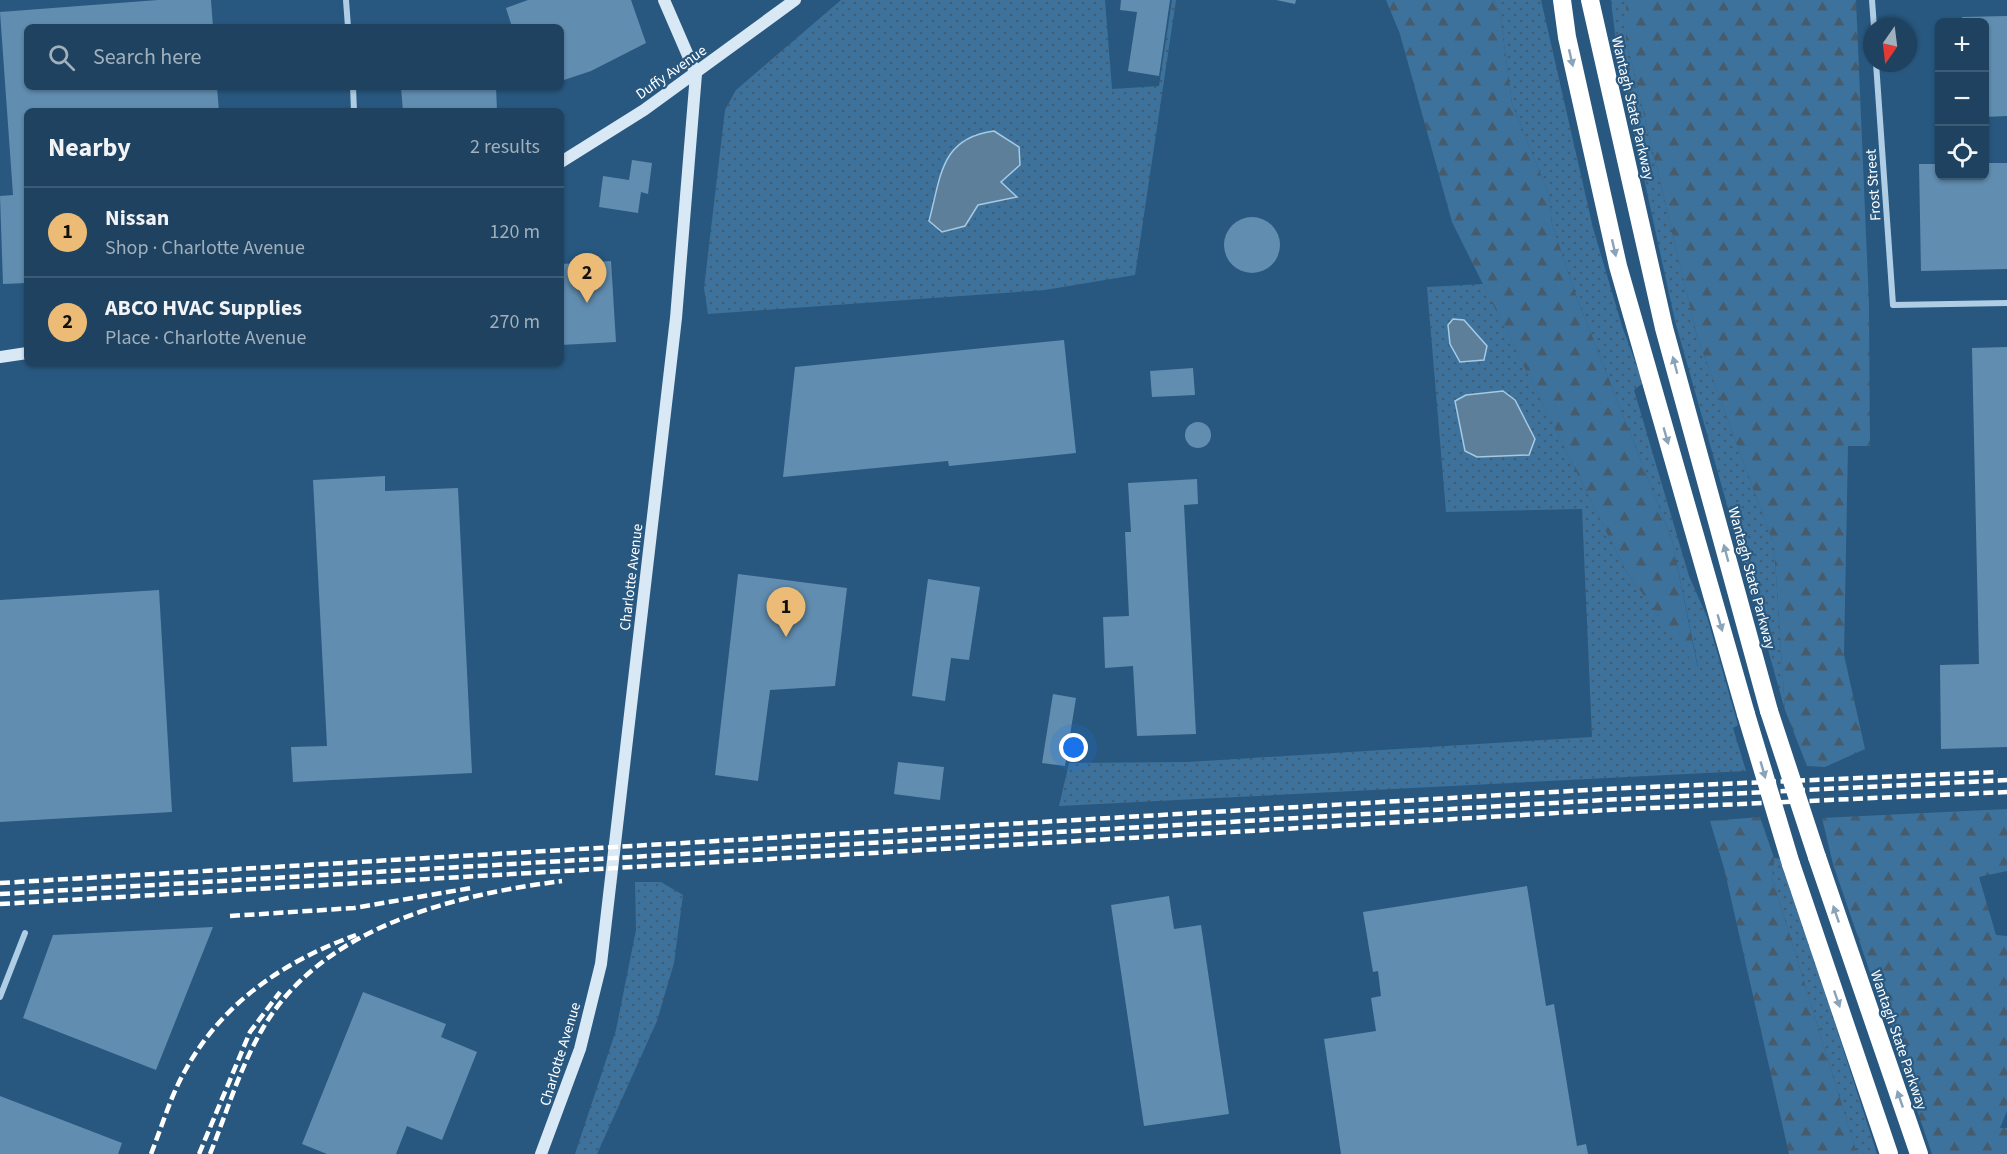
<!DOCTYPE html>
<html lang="en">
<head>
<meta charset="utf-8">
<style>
  body { margin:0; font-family:"Source Sans 3",sans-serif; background:#264965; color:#f1f3f6 }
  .controls { position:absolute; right:18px; top:18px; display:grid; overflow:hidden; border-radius:9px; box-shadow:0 2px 4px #0004 }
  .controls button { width:54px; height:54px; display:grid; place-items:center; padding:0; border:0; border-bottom:2px solid #3c5b74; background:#1e425f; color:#f1f3f6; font:30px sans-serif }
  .compass { position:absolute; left:1863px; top:18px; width:54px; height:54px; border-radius:50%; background:#1e425f; box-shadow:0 2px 4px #0004; rotate:194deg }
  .you { position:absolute; left:1074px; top:748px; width:21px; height:21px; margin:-15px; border:4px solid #fff; border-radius:50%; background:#1a73e8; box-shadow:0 0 0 9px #1a73e833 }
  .badge { display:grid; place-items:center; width:39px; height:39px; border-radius:50%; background:#ecbc76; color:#111; font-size:20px; font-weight:700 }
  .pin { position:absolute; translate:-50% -50px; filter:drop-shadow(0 2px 3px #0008) }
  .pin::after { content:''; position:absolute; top:32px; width:21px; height:18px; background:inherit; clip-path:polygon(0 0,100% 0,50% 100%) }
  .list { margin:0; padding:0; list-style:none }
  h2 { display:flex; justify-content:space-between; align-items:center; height:78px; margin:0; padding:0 24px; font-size:26px }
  h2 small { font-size:20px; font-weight:400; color:#a1b0bd }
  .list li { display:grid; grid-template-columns:39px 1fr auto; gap:18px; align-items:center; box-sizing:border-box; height:90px; padding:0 24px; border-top:2px solid #3c5b74 }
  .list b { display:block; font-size:22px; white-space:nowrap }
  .list p { margin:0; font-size:20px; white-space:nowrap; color:#a1b0bd }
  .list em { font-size:20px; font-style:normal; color:#a1b0bd }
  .icon { flex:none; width:33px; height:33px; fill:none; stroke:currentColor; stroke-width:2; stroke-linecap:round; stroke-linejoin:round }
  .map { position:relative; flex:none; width:2007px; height:1154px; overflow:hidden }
  .search { position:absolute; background:#1e425f; box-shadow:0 2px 4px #0004; left:24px; top:24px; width:540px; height:66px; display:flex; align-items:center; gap:15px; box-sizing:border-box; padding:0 21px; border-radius:9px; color:#a1b0bd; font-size:22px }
  .panel { position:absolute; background:#1e425f; box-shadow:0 2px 4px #0004; left:24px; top:108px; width:540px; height:258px; border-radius:9px }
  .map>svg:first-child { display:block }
  .grass { fill:url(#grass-dots) }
  .forest { fill:url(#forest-firs) }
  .water { fill:#5d7f9a; stroke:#a4cae5; stroke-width:1.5 }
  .building { fill:#618db0 }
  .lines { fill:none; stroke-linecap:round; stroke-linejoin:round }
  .street { stroke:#afcee5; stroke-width:6 }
  .secondary { stroke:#d8e8f5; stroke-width:12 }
  .highway { stroke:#fff; stroke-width:18 }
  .rail { stroke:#fff; stroke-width:4.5; stroke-dasharray:10 4.5; stroke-linecap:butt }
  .highway-bridge { stroke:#fff; stroke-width:18 }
  .oneway { fill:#89a3b9 }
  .labels { text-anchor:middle; stroke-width:4.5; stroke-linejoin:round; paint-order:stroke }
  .street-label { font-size:15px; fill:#fff; stroke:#28587f }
</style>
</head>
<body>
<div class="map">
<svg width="2007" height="1154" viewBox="0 0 2007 1154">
  <defs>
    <pattern id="grass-dots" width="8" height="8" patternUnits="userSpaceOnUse" patternTransform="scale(1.5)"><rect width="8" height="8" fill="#3d729c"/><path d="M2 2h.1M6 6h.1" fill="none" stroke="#465b6c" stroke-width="1.8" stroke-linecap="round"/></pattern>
    <pattern id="forest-firs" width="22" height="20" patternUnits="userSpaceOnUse" patternTransform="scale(1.5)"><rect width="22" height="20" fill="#3d729c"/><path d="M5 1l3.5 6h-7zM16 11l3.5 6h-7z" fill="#465b6c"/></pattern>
  </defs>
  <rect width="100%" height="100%" fill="#28587f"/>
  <g class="grass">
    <path d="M841,0H1105L1112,89L1159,86L1172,0H1176L1135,275L1045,290L708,314L704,288L725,110L736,90Z"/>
    <path d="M1494,0H1541L1593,228L1622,326L1643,383L1634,390L1689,576L1707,617L1738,725L1733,728L1746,771L1059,806L1069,763L1188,762L1592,737L1582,509L1446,512L1427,287L1483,284L1626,571L1698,667L1672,540L1575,293L1552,224L1549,195L1512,104L1500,14Z"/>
    <path d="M1611,0H1626V39L1697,336L1774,545L1785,710L1675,321L1618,59Z"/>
    <path d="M1774,858L1782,859L1877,1154H1857L1772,878Z"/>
    <path d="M635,882H661L683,895L674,963L657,1021L597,1154H575L616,1030L636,930Z"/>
  </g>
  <g class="forest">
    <path d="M1386,0H1494L1500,14L1512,104L1549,195L1552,224L1575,293L1672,540L1698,669L1626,571L1452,222L1400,34Z"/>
    <path d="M1626,0H1856L1869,304L1870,446H1848L1844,655L1865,749L1825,767L1807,766L1785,710L1774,545L1697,336L1626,39Z"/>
    <path d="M2007,809V871L1979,877L1996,935L2007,936V1111L2000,1128H2007V1154H1932L1833,864L1822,818Z"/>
    <path d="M1760,817L1774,858L1772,878L1857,1154H1789L1724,868L1710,821Z"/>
  </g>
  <g class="water">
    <path d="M994,131L1019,147L1020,165L1001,182L1017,197L978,205L965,226L942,232L929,221C941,177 940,138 994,131Z"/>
    <path d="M1453,319L1464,320L1487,346L1484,360L1460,362L1450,344L1448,325Z"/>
    <path d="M1503,391L1515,400L1535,439L1529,455L1477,457L1465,451L1455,401L1466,395Z"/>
  </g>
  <g class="building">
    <path d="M158,0H211L213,27H27V87H217L219,111H27V283L3,284L0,196L13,195L0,12Z"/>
    <path d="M528,0H631L646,43L591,71L561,81V27H512L506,8Z"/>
    <path d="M1121,0H1170L1159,76L1128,71L1137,12L1120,10Z"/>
    <path d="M1276,0H1296L1295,4Z"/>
    <path d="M2007,16V116L1984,117V22H1962V17Z"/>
    <path d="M401,87H496L497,111H403Z"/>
    <path d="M632,160L652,163L648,194L641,192L638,213L599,207L603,176L629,180Z"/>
    <path d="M1984,163H2007V269L1921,271L1919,164H1940V176H1984Z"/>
    <circle cx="1252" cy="245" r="28"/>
    <path d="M611,261L616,342L561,345V264Z"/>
    <path d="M1064,340L1076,453L949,466L948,461L783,477L795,367Z"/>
    <path d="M2007,347V747L1941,749L1940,665L1979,664L1972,348Z"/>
    <path d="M1193,368L1195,395L1152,397L1150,371Z"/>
    <circle cx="1198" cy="435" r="13"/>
    <path d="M385,476V491L458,488L472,773L293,782L291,747L327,746L313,480Z"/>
    <path d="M1197,479L1198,504L1184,505L1196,734L1137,736L1133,666L1105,668L1103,617L1129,616L1125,532H1131L1128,483Z"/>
    <path d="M738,574L847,588L835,686L770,690L758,781L715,775Z"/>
    <path d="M928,579L980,587L969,660L951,658L945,701L912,696Z"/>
    <path d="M159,590L172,812L0,822V600Z"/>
    <path d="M1053,694L1076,698L1065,766L1042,763Z"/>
    <path d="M898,762L944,767L940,800L894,794Z"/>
    <path d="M1527,886L1546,1006L1554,1004L1577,1146L1586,1144L1588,1154H1341L1324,1039L1376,1031L1371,998L1381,996L1378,971L1373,972L1363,912Z"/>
    <path d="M1169,896L1174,929L1201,925L1229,1114L1144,1126L1111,905Z"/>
    <path d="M213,927L156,1070L23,1018L53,935Z"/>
    <path d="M363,992L446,1024L441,1037L477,1052L442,1140L407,1126L396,1154H327L302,1144Z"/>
    <path d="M0,1096L122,1143L118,1154H0Z"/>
  </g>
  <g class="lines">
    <g class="street">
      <path d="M346,0L348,27"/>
      <path d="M1872,0L1874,27"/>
      <path d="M1876,63L1893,305L2007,303"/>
      <path d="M353,87L354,111"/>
      <path d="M0,997L25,933"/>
    </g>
    <g class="secondary">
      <path d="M561,162L644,110L795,0"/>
      <path d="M0,357L27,353"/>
      <path d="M541,1154L580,1049L601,964L676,318L696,74L664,0"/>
    </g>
    <g class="highway">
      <path d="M1562,0L1567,37L1618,266L1746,714"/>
      <path d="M1590,0L1664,328L1769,711"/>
      <path d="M1817,857L1919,1154"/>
      <path d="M1791,864L1889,1154"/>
    </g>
    <g class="rail">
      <path d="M0,883L1604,789L1998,772"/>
      <path d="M0,894L1604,800L2007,780"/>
      <path d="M0,904L1608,810L2007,792"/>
      <path d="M230,916L354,908L471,888"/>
      <path d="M151,1154C162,1126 171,1095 186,1069C224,1001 285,961 356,935"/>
      <path d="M199,1154L250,1032L280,992"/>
      <path d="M210,1154C227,1112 240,1067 263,1028C323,926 454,895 562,881"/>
    </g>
    <g class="highway-bridge">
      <path d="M1769,711L1817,857"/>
      <path d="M1746,714L1791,864"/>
    </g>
  </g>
  <defs><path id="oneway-solid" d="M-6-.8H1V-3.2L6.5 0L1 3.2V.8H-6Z" transform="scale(1.5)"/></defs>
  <g class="oneway">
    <use href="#oneway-solid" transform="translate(1571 58) rotate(77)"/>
    <use href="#oneway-solid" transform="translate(1614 248) rotate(77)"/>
    <use href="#oneway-solid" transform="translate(1675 365) rotate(-105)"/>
    <use href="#oneway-solid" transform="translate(1666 436) rotate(74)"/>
    <use href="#oneway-solid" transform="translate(1726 553) rotate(-105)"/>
    <use href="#oneway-solid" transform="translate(1720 623) rotate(74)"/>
    <use href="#oneway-solid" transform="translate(1763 770) rotate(74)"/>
    <use href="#oneway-solid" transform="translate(1836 914) rotate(-109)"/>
    <use href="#oneway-solid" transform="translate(1837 999) rotate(71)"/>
    <use href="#oneway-solid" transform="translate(1900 1099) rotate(-109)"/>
  </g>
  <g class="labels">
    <g class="street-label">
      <text transform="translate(671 72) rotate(-35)" y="5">Duffy Avenue</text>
      <text transform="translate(1633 108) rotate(77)" y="5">Wantagh State Parkway</text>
      <text transform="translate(1873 185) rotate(-94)" y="5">Frost Street</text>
      <text transform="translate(631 577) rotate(-83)" y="5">Charlotte Avenue</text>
      <text transform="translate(1752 578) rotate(75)" y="5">Wantagh State Parkway</text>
      <text transform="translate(1899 1040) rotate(71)" y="5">Wantagh State Parkway</text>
      <text transform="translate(560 1054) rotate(-73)" y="5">Charlotte Avenue</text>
    </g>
  </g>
</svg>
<div class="controls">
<button>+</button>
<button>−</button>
<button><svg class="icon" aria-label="locate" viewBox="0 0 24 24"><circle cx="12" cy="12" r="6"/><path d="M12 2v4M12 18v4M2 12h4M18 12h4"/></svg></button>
</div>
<svg class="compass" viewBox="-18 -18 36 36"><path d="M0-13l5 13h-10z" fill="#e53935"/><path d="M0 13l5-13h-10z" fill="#a1b0bd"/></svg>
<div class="you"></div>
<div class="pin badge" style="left:786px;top:637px">1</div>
<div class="pin badge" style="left:587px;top:303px">2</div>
<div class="search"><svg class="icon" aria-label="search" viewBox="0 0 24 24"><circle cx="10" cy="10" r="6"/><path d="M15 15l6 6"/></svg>Search here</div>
<section class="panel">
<h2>Nearby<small>2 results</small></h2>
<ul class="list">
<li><span class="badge">1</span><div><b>Nissan</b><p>Shop · Charlotte Avenue</p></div><em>120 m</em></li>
<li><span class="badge">2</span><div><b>ABCO HVAC Supplies</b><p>Place · Charlotte Avenue</p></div><em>270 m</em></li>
</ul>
</section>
</div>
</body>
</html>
